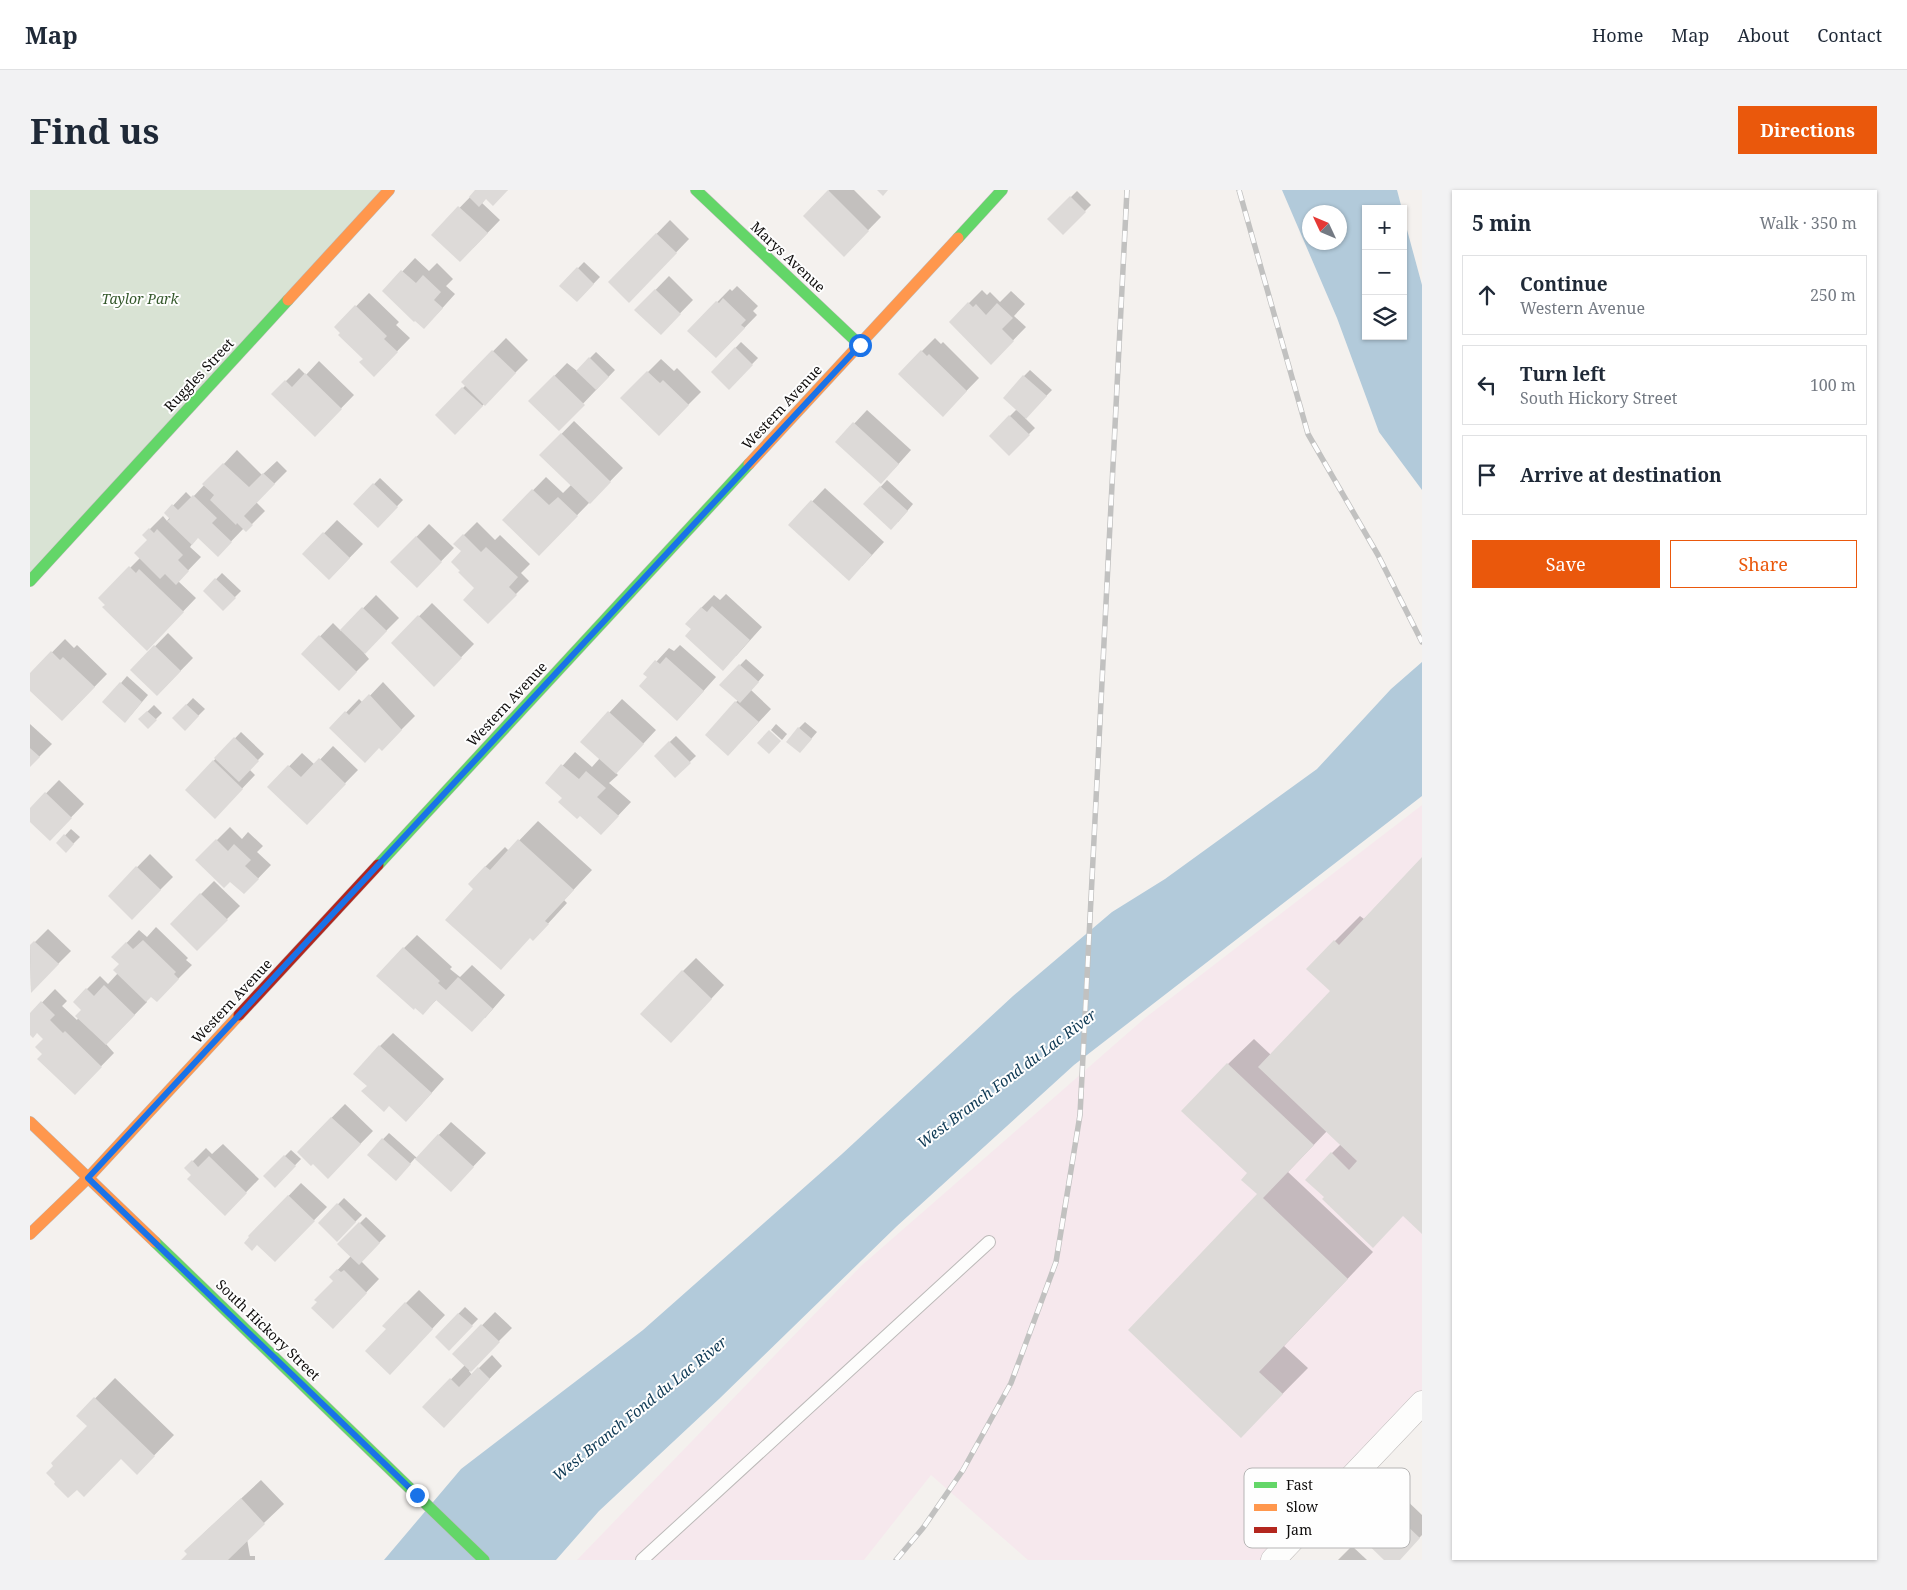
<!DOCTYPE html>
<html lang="en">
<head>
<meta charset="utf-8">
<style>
  body { margin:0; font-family:"Noto Serif",serif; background:#f2f2f3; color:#1f2937 }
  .controls { position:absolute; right:15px; top:15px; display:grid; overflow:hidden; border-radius:0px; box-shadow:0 1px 4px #0004 }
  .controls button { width:45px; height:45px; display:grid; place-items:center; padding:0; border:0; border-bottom:1px solid #e0e1e3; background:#fff; color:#1f2937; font:25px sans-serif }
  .compass { position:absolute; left:1272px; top:15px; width:45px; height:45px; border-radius:50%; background:#fff; box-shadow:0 1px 4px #0004; rotate:314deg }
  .stop { position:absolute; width:15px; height:15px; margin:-11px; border:4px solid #1a73e8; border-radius:50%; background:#fff }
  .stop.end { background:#1a73e8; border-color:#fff; box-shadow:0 1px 5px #0008 }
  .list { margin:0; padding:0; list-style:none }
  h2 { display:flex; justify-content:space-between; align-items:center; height:65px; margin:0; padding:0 20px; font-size:21px }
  h2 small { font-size:16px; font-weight:400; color:#747a83 }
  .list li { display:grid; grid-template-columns:32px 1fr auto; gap:15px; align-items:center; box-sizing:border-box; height:80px; margin:0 10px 10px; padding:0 10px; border:1px solid #e0e1e3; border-radius:0px }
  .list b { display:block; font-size:19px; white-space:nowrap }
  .list p { margin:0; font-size:16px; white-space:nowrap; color:#747a83 }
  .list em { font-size:16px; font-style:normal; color:#747a83 }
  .actions { display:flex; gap:10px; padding:15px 20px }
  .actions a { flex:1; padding:11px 0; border:1px solid #ea580c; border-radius:0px; text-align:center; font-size:18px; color:#ea580c }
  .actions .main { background:#ea580c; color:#fff }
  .icon { flex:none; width:28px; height:28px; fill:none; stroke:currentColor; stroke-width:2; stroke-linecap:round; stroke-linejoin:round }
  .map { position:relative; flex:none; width:1392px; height:1370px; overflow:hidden; border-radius:0px }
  header { display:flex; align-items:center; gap:30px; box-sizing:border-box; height:70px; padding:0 25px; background:#fff; border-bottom:1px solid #e0e1e3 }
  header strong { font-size:24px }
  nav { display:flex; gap:28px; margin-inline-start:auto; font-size:18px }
  .intro { display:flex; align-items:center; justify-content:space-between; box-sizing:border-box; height:120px; padding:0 30px }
  h1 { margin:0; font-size:35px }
  .button { padding:12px 22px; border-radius:0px; background:#ea580c; color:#fff; font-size:18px; font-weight:700 }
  main { display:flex; gap:30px; padding:0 30px }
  aside { flex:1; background:#fff; border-radius:0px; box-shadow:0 1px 4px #0004 }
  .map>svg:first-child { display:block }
  .industrial { fill:#f6e8ed }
  .green { fill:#d9e3d4 }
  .water { fill:#b2cada; fill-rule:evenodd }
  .shadow { fill:#0003 }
  .building { fill:#dddad8 }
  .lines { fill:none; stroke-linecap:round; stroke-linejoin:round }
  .lane-casing { stroke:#bcb9b8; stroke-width:14 }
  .street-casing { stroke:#bcb9b8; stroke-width:25 }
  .fast-casing { stroke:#bcb9b8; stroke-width:12 }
  .slow-casing { stroke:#bcb9b8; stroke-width:12 }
  .jam-casing { stroke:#bcb9b8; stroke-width:12 }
  .lane { stroke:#fdfdfc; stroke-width:12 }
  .street { stroke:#fdfdfc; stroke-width:24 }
  .fast { stroke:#63d668; stroke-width:11 }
  .slow { stroke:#ff974d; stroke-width:11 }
  .jam { stroke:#b3261e; stroke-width:11 }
  .rail-casing { stroke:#c1c1c0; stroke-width:5.5 }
  .rail { stroke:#fefefe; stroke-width:4; stroke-dasharray:11; stroke-linecap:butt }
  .route { stroke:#1a73e8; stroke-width:6 }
  .labels { text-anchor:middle; stroke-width:4; stroke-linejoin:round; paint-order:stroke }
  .street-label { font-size:14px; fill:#0e0c0b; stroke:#fefefe }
  .park-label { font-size:14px; font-style:italic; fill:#35592c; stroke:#fefefe }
  .water-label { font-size:15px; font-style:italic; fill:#0e3954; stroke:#fefefe }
  .key { fill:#fefefe; stroke:#b6b5b5; stroke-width:1 }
  .key-label { font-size:14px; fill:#0e0c0b }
</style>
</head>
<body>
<header>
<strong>Map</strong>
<nav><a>Home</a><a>Map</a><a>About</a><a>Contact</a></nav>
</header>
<div class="intro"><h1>Find us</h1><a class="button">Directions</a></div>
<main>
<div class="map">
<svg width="1392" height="1370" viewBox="0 0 1392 1370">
  <rect width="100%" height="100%" fill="#f4f1ee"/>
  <path class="industrial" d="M1392,615V1213L1243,1370H998L901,1285L834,1370H547L831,1076L1115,828Z"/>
  <path class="green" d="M0,0H359L0,391Z"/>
  <g class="water">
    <path d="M1252,0H1367L1372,19H1336V146H1373V25L1392,95V300L1349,242L1307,128ZM1280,22H1310V52H1280Z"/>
    <path d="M1392,472V606L1044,875L867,1036L689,1209L569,1321L526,1370H354L431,1279L613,1140L812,964L983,806L1082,722L1135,689L1287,579L1361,499Z"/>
  </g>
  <g class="shadow">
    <path d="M447,0H478L456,8L452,13L470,30L443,58L403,45Z"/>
    <path d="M799,0H824L851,27L814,65L774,26Z"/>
    <path d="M1047,1L1061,15L1033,43L1019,29Z"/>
    <path d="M640,30L659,49L612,98L580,92Z"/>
    <path d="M385,68L399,81L407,73L423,89L416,96L425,104L407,124L354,101Z"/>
    <path d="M554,72L570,87L547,111L531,96Z"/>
    <path d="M639,86L663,110L631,143L606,120Z"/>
    <path d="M707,96L728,116L723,121L727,125L686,167L659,141L700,99L702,101Z"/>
    <path d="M952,100L957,105L960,102L970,112L981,101L995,114L984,126L996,137L961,173L920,132Z"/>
    <path d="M339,103L369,132L366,135L380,148L344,185L334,169L306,137Z"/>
    <path d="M476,148L498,170L425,243L406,225L436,195L433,192Z"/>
    <path d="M905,148L911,154L913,152L949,188L913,225L869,184Z"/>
    <path d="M711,152L728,168L699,198L683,182Z"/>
    <path d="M566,162L585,180L529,239L500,211L537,173L547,181Z"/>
    <path d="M631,169L644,181L647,178L671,202L629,244L592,208Z"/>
    <path d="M289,171L324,205L285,245L243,204L269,178L276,185Z"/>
    <path d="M1000,180L1022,200L995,228L1005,238L979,264L960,246L987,219L994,186Z"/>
    <path d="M837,220L881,260L864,279L807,252Z"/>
    <path d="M544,231L593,278L522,351L474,330L516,287L533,303L542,294L511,265Z"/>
    <path d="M207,260L232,285L247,271L257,281L226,312L235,321L216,340L214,338L188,365L168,346L160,357L171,367L148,391L166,408L117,459L70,408L110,368L119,350L114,345L133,326L137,331L140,327L136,323L156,302L162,308Z"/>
    <path d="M350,288L373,310L348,336L325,314Z"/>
    <path d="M857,290L883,314L868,332L835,314Z"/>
    <path d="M795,298L854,352L832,376L760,335Z"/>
    <path d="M307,330L333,354L299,389L274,364Z"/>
    <path d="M447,332L465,350L470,345L500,374L491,383L499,391L458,432L433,361L425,354Z"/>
    <path d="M399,334L424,358L387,396L362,372Z"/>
    <path d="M192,383L211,401L193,419L175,401Z"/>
    <path d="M696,404L732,437L706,466L663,439L671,418L684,405L690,410Z"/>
    <path d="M346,405L369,428L334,463L339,469L309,499L273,464L303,433L311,441Z"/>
    <path d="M402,413L444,454L404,495L363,453Z"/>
    <path d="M138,443L163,468L128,504L102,480Z"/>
    <path d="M35,449L44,458L47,455L77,484L32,530L0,498V485Z"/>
    <path d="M650,455L686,487L660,516L615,484L639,458L644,461Z"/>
    <path d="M716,469L734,485L721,500L741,519L698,565L676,545L708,510L691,495Z"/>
    <path d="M97,486L118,505L101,525L91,493Z"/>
    <path d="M353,492L385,526L352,559L301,538L329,509L333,513Z"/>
    <path d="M163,508L175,519L155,539L144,528Z"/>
    <path d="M592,509L626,540L586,583L588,585L579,593L601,612L584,630L533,608L517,593L545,562L562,577L570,568L552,552Z"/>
    <path d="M124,515L132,523L118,537L110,529Z"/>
    <path d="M775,532L787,542L776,555L769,538Z"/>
    <path d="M0,534L22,554L0,576Z"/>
    <path d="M746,534L757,544L752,550L741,540Z"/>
    <path d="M211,542L234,564L219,579L225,585L185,627L156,600Z"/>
    <path d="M646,546L666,566L645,586L625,566Z"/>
    <path d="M303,556L328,580L276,633L239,597L272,563L285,575Z"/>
    <path d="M29,590L54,614L20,649L0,630V620Z"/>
    <path d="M508,631L562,680L534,710L537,713L503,750L445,699L455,677L475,657L479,661Z"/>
    <path d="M200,637L212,649L218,642L233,656L227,662L241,675L214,703L201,690L167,670Z"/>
    <path d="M41,639L50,647L36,661L28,653Z"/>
    <path d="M120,664L143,687L102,728L79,706Z"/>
    <path d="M1392,669V1042L1374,1025L1295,1007L1302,963L1311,954L1297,941L1258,982L1343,1062L1254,1156L1278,1178L1211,1246L1228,1004L1219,983L1198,874L1224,849L1241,865L1302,801L1305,751L1330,726L1334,729Z"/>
    <path d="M184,691L210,716L167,759L141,734Z"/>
    <path d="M126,737L158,768L156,770L162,775L127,810L122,805L116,810L117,812L76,854L84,863L45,903L14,849L7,842L0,844V825L25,799L37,811L32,816L47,830L53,820L44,812L70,786L78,794L88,783L91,774L83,767L109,740L117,747Z"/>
    <path d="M18,739L41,761L1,801L0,757Z"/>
    <path d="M387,745L422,777L420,779L430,787L442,775L475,805L455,828L407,809L393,823L386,816L374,758Z"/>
    <path d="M666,768L694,795L654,838L653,781Z"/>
    <path d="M363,843L414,889L389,917L338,896L350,856Z"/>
    <path d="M315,914L343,941L298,987L283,972L268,962Z"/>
    <path d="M421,932L456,963L421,1000L385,968L372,983L338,965L359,943L387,968Z"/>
    <path d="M193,954L229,989L195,1024L156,978L176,958L182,964Z"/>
    <path d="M261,960L271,969L245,996L235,986Z"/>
    <path d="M271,993L297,1017L245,1070L220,1046Z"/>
    <path d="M314,1008L332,1025L307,1050L290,1033Z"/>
    <path d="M336,1027L356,1046L331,1071L349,1089L303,1137L305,1090L301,1087L321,1066L309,1054Z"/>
    <path d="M389,1100L415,1125L373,1170L358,1139L354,1135Z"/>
    <path d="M435,1117L448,1129L419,1159L406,1147Z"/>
    <path d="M465,1122L482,1138L439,1181L442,1185L462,1165L472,1176L414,1236L394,1217L435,1175L424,1164Z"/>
    <path d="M85,1188L144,1245L107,1283L91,1268L47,1298L58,1236L48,1226Z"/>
    <path d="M231,1290L254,1314L217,1349L220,1366H225V1370H153L175,1342Z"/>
    <path d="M1360,1301L1366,1306L1369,1303L1392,1325V1345L1368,1370H1356L1326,1336Z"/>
    <path d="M1322,1356L1337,1370H1308Z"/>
  </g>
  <g class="building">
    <path d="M445,0H478L463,16L456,9L449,17L439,7Z"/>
    <path d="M798,0L839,41L814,67L773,26Z"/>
    <path d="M847,0H858L853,6Z"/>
    <path d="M1040,6L1056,22L1033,45L1017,29Z"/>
    <path d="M428,16L458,43L430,72L401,45Z"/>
    <path d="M626,43L647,63L599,113L578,92Z"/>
    <path d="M547,77L564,94L547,112L529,96Z"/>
    <path d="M371,80L386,93L393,85L411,102L404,110L413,118L394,139L385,131L384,132L352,101Z"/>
    <path d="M625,99L651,124L631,145L604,120Z"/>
    <path d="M693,108L716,130L711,135L715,138L686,168L657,141L686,111L689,113Z"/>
    <path d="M938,112L943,117L946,114L956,125L967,113L983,128L972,139L984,151L961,175L919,132Z"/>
    <path d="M325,115L357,146L354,149L368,162L344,187L329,172L333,169L308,145L310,143L304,137Z"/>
    <path d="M705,157L723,175L699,200L681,182Z"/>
    <path d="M462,160L486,183L455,216L431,192Z"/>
    <path d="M891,160L897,166L899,164L937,201L913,227L868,184Z"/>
    <path d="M559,167L579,187L566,200L546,181Z"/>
    <path d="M617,181L630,193L633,190L659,215L629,246L590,208Z"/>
    <path d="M275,183L312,219L285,247L241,204L255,190L262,197Z"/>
    <path d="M524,185L555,215L529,241L498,211Z"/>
    <path d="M993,185L1017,206L996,229L973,208Z"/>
    <path d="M432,197L453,216L425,245L405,225Z"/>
    <path d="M979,225L1000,245L979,266L959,246Z"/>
    <path d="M823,232L869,274L851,294L805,252Z"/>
    <path d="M531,243L581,292L560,314L509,265Z"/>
    <path d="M193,273L219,297L233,283L245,294L214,326L223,335L216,342L207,333L206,335L180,310L184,305L172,294Z"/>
    <path d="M343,293L368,317L348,338L323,314Z"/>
    <path d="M850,296L878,321L861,340L833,314Z"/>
    <path d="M502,299L519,315L528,307L548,326L509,366L472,330Z"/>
    <path d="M163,305L187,328L182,333L202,352L188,367L168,348L162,355L137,331L140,329L134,323L142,314L148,320Z"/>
    <path d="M781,310L842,365L819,391L758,335Z"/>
    <path d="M119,338L124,343L127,339L153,365L148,370L159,381L146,395L135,384L130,389L104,363L117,350L112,345Z"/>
    <path d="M293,342L320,368L299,390L272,364Z"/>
    <path d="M433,344L451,362L456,357L488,387L479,397L487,405L458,434L433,410L444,398L428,382L430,381L421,372L431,361L423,354Z"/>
    <path d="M386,346L412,372L387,398L360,372Z"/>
    <path d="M99,376L106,383L109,379L154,422L117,461L72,417L75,415L68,408Z"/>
    <path d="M185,388L206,408L193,421L173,401Z"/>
    <path d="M682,416L720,450L693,481L655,446L661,439L655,434L671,417L677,422Z"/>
    <path d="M332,417L357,441L335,464L310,440Z"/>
    <path d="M388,425L432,468L404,497L361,453Z"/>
    <path d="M289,445L327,482L309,501L271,464Z"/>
    <path d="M124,455L151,481L127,506L100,480Z"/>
    <path d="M21,461L30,470L33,467L65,497L32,531L0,501V483Z"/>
    <path d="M636,467L674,501L647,531L609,496L617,487L613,484L625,470L630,474Z"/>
    <path d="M709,474L729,492L710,513L689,495Z"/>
    <path d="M90,492L112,512L95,533L72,512Z"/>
    <path d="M339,504L372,540L352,561L349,558L335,573L299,538L315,521L319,525Z"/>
    <path d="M705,511L729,532L698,566L675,545Z"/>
    <path d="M156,514L169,526L155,541L142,528Z"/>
    <path d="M117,521L127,530L118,539L108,529Z"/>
    <path d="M578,521L614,554L586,584L550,552Z"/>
    <path d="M768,537L782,549L770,563L756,552Z"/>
    <path d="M739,540L751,551L739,564L727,553Z"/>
    <path d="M204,547L229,571L209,592L184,568Z"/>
    <path d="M639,551L661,573L645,588L624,566Z"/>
    <path d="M0,558L10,567L0,577Z"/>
    <path d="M289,568L316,594L277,635L237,597L258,575L271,587Z"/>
    <path d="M183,570L213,599L185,629L155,600Z"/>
    <path d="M531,574L549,589L556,581L576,598L567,607L589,626L571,645L550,626L547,629L528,612L532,608L515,593Z"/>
    <path d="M15,602L42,628L20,651L0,632V618Z"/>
    <path d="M34,644L44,654L36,663L26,653Z"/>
    <path d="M186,649L198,661L204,654L221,670L215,676L229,689L214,704L200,692L194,698L165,670Z"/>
    <path d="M488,649L544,700L515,731L519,734L503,751L500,748L471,780L415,730L443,699L438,694L455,676L460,680Z"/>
    <path d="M1392,667V1044L1373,1026L1343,1058L1292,1009L1294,1007L1275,990L1301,962L1319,980L1327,971L1228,877L1300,801L1276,779L1304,750L1309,755Z"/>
    <path d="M106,676L131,700L102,730L78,706Z"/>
    <path d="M170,703L198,730L167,761L140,734Z"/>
    <path d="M113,750L146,782L144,784L149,789L127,812L121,807L116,812L83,780L89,774L81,767L96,752L103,759Z"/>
    <path d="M4,751L29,774L1,803L0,755Z"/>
    <path d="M373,757L410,791L408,793L416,800L428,787L463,819L442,842L406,810L393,825L385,818L384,820L346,786Z"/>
    <path d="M652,780L682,809L641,853L610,824Z"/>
    <path d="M74,795L105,825L76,855L45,826L51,820L43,812L56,798L64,806Z"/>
    <path d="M11,811L25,825L20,830L33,843L35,841L72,877L45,905L7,869L12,864L5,857L13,849L7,843L3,848L0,845V823Z"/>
    <path d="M349,855L402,903L376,932L359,916L354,922L331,901L337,896L323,884Z"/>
    <path d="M1197,873L1284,955L1233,1008L1318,1089L1229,1182L1253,1204L1211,1248L1098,1140L1227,1004L1211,990L1217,983L1151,921Z"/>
    <path d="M301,927L331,954L298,989L283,974L281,976L267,962Z"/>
    <path d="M408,944L444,977L421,1002L385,969Z"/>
    <path d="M352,948L381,974L366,991L337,965Z"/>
    <path d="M254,965L266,976L245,998L233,986Z"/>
    <path d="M179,966L217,1003L195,1026L157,989L161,985L154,978L162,970L168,977Z"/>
    <path d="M258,1005L285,1031L245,1072L227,1055L222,1061L214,1053L219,1047L218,1046Z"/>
    <path d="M307,1013L326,1032L307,1052L288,1033Z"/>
    <path d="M329,1032L350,1053L329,1075L307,1054Z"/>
    <path d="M307,1079L311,1082L314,1080L337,1103L303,1139L281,1118L287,1112L284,1110L303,1091L299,1087Z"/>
    <path d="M375,1112L403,1139L360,1185L335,1161L356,1139L352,1136Z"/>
    <path d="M428,1123L443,1136L419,1161L405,1147Z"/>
    <path d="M451,1134L470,1152L441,1182L422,1164Z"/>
    <path d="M448,1177L460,1189L414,1238L392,1217L420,1188L429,1197Z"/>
    <path d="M64,1207L125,1266L107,1285L91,1269L54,1307L47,1300L38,1308L24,1294L25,1292L16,1283L23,1276L21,1273L57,1236L46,1226Z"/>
    <path d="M211,1308L235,1334L198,1370H151L157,1364L154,1361Z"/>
    <path d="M1346,1313L1352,1318L1355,1315L1390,1348L1370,1370H1354L1327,1344L1330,1341L1325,1336Z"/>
  </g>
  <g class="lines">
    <g class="lane-casing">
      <path id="lane" d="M612,1370L959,1052"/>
    </g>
    <g class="street-casing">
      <path id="street" d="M1243,1370L1392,1213"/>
    </g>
    <g class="fast-casing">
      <g id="fast">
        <path d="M666,0L830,155"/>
        <path d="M928,48L972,0"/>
        <path d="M0,391L258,110"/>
        <path d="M348,675L719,274"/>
        <path d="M125,1052L454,1370"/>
      </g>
    </g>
    <g class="slow-casing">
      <g id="slow">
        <path d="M258,110L359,0"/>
        <path d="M719,274L928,48"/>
        <path d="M0,932L125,1052"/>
        <path d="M0,1044L58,988L209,825"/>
      </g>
    </g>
    <g class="jam-casing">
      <path id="jam" d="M209,825L348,675"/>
    </g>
    <use href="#lane" class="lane"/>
    <use href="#street" class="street"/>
    <use href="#fast" class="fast"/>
    <use href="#slow" class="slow"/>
    <use href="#jam" class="jam"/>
    <g class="rail-casing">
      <g id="rail">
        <path d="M1209,0L1278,244L1348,365L1392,452"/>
        <path d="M866,1370L893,1338L933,1280L981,1193L1026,1072L1050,925L1097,0"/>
      </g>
    </g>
    <use href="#rail" class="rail"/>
  </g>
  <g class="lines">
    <path class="route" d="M387,1305L58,988L830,155"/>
  </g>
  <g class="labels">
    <g class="street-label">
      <text transform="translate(758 67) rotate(43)" y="5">Marys Avenue</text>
      <text transform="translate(169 185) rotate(-47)" y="5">Ruggles Street</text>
      <text transform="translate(752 217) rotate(-47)" y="5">Western Avenue</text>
      <text transform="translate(477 514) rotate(-47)" y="5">Western Avenue</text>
      <text transform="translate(202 811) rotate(-47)" y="5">Western Avenue</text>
      <text transform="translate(238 1140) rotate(44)" y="5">South Hickory Street</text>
    </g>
    <g class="park-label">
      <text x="110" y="114">Taylor Park</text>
    </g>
    <g class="water-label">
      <text transform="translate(977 889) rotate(-37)" y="5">West Branch Fond du Lac River</text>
      <text transform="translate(610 1219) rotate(-39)" y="5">West Branch Fond du Lac River</text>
    </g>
  </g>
  <rect x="1214" y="1278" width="166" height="80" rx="8" class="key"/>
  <rect x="1224" y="1292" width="23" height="6" fill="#63d668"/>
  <rect x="1224" y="1314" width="23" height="7" fill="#ff974d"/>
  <rect x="1224" y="1337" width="23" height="6" fill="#b3261e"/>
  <g class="key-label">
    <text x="1256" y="1300">Fast</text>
    <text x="1256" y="1322">Slow</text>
    <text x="1256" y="1345">Jam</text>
  </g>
</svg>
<div class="controls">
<button>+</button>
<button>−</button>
<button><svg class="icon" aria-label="layers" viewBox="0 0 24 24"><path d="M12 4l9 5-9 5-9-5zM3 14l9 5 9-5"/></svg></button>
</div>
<svg class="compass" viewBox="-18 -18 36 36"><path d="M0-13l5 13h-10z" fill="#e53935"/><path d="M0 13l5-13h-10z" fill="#747a83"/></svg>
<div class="stop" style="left:830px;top:155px"></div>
<div class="stop end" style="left:387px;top:1305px"></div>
</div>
<aside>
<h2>5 min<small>Walk · 350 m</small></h2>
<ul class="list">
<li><svg class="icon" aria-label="ahead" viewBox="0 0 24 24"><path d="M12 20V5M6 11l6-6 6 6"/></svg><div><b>Continue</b><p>Western Avenue</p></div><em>250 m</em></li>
<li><svg class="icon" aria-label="left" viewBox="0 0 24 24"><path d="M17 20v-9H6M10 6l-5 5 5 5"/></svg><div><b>Turn left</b><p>South Hickory Street</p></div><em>100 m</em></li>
<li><svg class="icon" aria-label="arrive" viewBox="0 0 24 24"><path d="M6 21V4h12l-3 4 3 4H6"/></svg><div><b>Arrive at destination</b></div></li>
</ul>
<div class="actions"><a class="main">Save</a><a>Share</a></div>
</aside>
</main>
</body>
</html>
